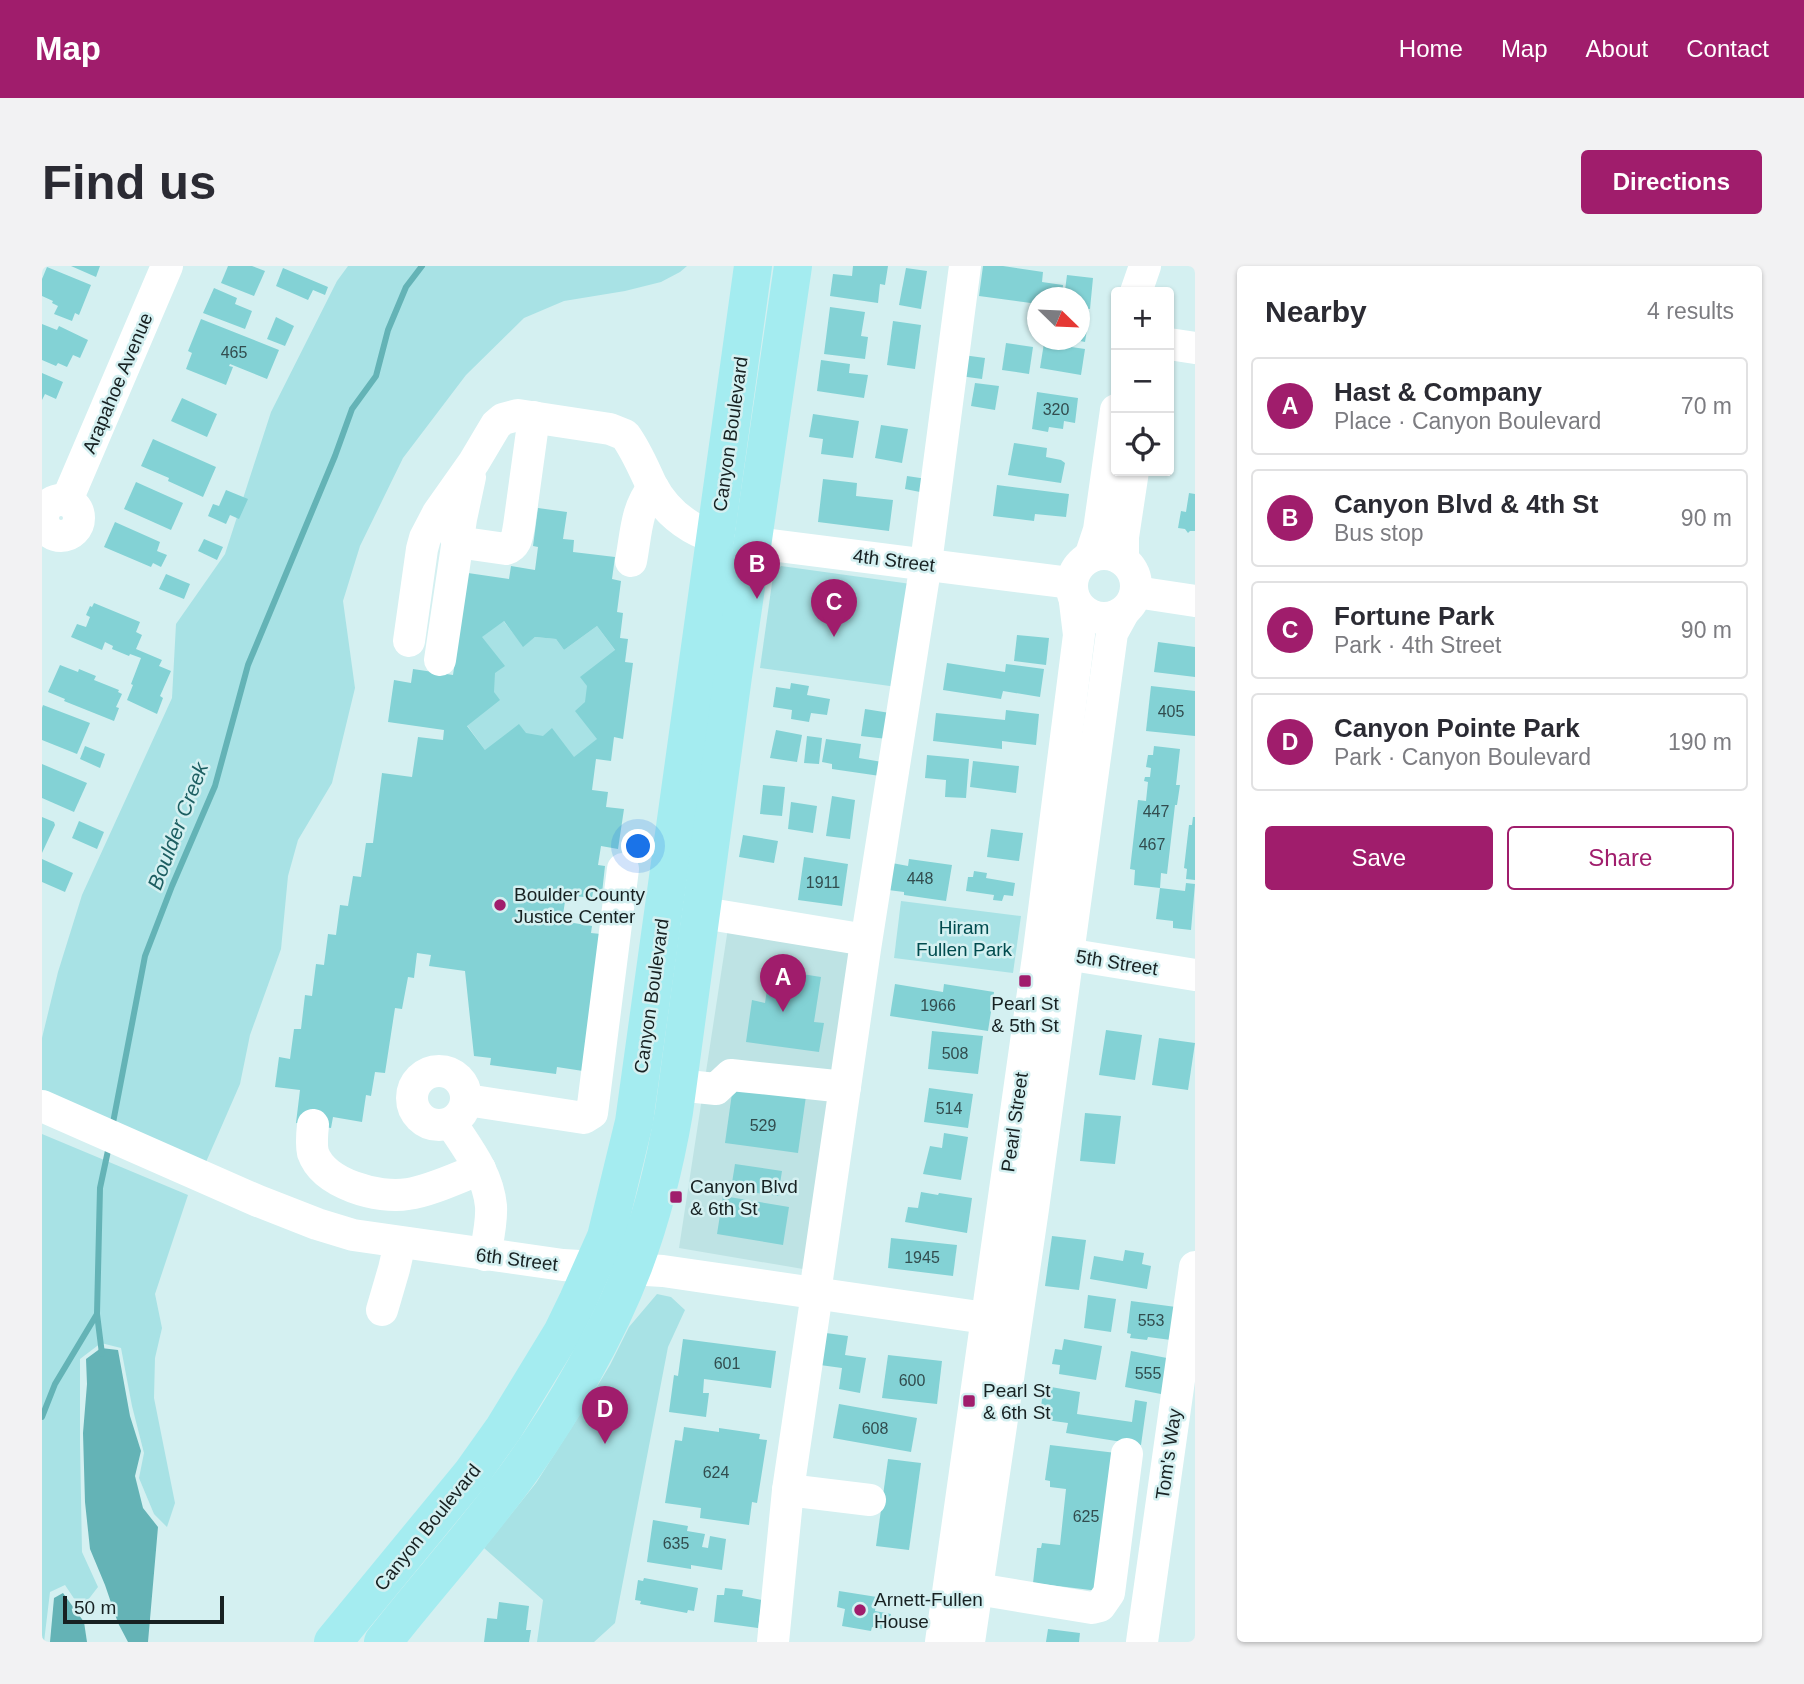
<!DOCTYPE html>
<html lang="en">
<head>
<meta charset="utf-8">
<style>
  body { margin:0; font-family:Arial,sans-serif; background:#f2f2f3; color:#2b2b33 }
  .controls { position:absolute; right:21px; top:21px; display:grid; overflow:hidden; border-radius:7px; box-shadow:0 2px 5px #0004 }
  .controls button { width:63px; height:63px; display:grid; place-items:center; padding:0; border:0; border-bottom:2px solid #e1e1e2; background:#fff; color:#2b2b33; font:35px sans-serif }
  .compass { position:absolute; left:985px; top:21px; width:63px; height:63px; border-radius:50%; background:#fff; box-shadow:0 2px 5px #0004; rotate:113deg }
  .scale { position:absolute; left:21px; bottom:18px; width:161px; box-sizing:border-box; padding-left:7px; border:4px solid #172122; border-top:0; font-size:19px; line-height:24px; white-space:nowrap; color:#172122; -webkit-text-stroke:5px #d4f0f1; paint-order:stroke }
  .you { position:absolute; left:597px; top:581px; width:24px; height:24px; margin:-18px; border:5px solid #fff; border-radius:50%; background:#1a73e8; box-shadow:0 0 0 10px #1a73e833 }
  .badge { display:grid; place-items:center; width:46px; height:46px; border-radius:50%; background:#a01d6c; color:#fff; font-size:23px; font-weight:700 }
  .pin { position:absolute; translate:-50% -58px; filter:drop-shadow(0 2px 4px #0008) }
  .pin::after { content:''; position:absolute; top:37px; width:24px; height:21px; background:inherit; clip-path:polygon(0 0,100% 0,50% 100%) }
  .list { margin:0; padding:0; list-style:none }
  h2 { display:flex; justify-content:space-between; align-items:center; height:91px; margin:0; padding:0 28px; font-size:30px }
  h2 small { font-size:23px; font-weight:400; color:#7c7c81 }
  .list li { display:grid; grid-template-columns:46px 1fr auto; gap:21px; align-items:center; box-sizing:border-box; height:98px; margin:0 14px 14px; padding:0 14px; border:2px solid #e1e1e2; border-radius:7px }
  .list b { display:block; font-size:26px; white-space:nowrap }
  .list p { margin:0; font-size:23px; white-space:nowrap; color:#7c7c81 }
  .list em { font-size:23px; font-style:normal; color:#7c7c81 }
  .actions { display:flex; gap:14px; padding:21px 28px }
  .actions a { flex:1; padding:16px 0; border:2px solid #a01d6c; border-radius:7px; text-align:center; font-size:24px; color:#a01d6c }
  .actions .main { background:#a01d6c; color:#fff }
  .icon { flex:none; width:38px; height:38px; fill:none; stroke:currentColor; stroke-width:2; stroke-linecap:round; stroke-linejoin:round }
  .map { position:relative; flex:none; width:1153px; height:1376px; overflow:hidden; border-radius:7px }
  header { display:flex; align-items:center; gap:42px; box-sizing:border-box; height:98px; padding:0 35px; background:#a01d6c; color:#fff }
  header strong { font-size:33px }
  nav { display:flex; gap:38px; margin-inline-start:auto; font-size:24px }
  .intro { display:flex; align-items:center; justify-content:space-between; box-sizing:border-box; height:168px; padding:0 42px }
  h1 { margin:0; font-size:49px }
  .button { padding:18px 32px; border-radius:7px; background:#a01d6c; color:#fff; font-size:24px; font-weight:700 }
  main { display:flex; gap:42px; padding:0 42px }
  aside { flex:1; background:#fff; border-radius:7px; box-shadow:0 2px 5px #0004 }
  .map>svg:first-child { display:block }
  .built { fill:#bee3e4 }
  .green { fill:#a8e2e5 }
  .water { fill:#64b3b6 }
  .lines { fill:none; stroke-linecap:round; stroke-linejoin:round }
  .stream { stroke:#64b3b6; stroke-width:6 }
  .building { fill:#83d2d5; fill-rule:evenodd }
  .minor { stroke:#fff; stroke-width:32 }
  .major { stroke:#a4ecf0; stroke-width:38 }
  .poi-dot { fill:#a01d6c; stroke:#d4f0f1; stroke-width:2.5 }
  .labels { text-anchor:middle; stroke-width:5; stroke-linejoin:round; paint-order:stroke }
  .number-label { font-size:16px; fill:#324d4f }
  .street-label { font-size:19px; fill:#172122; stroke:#d4f0f1 }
  .poi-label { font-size:19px; fill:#172122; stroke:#d4f0f1; text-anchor:start }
  .park-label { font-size:19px; fill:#004b4e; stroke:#d4f0f1 }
  .water-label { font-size:21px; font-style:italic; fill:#1c5e61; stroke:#d4f0f1 }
</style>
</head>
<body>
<header>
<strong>Map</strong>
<nav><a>Home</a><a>Map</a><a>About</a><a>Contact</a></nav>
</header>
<div class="intro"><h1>Find us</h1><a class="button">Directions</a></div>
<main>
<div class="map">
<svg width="1153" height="1376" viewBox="0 0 1153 1376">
  <rect width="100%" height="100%" fill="#d4f0f1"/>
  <path class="built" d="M686,662L812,683L767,1004L637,982Z"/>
  <g class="green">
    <path d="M306,0H645L638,6L619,16L583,25L522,35L482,52L424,109L361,192L318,280L301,335L313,422L290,517L256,574L246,610L239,683L208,769L198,818L164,896L0,826V772L16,706L40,629L130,432L134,358L183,288L229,146L295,15Z"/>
    <path d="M739,300L869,318L855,421L718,402L731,310Z"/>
    <path d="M456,348L481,380L493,371L514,373L522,384L555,360L578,391L568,469L532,497L443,484L419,451L430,368Z"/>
    <path d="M859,635L979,650L971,707L852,692Z"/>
    <path d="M0,868L146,929L113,1028L120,1062L113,1092L112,1132L133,1237L125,1261L112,1248L97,1212L102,1187L90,1140L79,1082L59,1077L38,1093V1178L40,1286L56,1321L39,1343L23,1319L8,1326L2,1376H0Z"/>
    <path d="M615,1028L629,1031L643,1044L626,1081L573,1357L552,1376H495L501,1334L442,1282L494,1217L544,1139L568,1099L587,1061Z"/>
  </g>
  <g class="water">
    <path d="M59,1082L76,1084L88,1150L99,1185L93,1210L101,1242L116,1261L106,1376H86L76,1357L63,1319L48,1283L43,1236L41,1167L45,1118L44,1093Z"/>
    <path d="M21,1327L42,1356L45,1376H8L12,1332Z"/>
  </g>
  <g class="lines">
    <g class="stream">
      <path d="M70,862L103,690L130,620L173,520L206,399L293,190L310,143L334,110L346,64L364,21L380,0"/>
      <path d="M55,1048L60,1088"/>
      <path d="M0,1151L13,1118L55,1048L58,922L67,880"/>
    </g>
  </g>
  <g class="building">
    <path d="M29,0H58L54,11Z"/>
    <path d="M186,0H210L223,5L212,30L179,17Z"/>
    <path d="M811,0H846L843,19L838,18L836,37L788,30L791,8L810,10Z"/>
    <path d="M941,0H961L1001,6L1000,16L1021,19L1020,32H996V38L937,30Z"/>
    <path d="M5,1L49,19L37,49L33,47L30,55L12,48L16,40L10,37L11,35L0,30V13Z"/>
    <path d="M241,2L286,21L283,29L271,24L266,34L234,20Z"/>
    <path d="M864,2L885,5L879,43L857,39Z"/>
    <path d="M1025,9L1051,12L1048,43L1038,42V32H1022Z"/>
    <path d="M172,22L195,32L193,38L210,45L203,63L161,47Z"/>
    <path d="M788,41L823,46L819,70L826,71L823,93L782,88Z"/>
    <path d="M1038,49L1047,51L1043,76L1038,75Z"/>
    <path d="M234,51L252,60L243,80L225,73Z"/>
    <path d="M159,53L237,84L225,113L188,98L187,100L191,101L184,119L144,103L150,87L146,85Z"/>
    <path d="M851,55L879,59L873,103L845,99Z"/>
    <path d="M0,58L15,64L17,60L46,74L38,92L31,89L25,101L16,97L14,100L0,94Z"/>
    <path d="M964,77L991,81L987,108L960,104Z"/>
    <path d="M1002,77L1043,83L1039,109L998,102Z"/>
    <path d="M921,89L943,92L940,113L918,110Z"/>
    <path d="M779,94L808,98L807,107L826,109L822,132L775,125Z"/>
    <path d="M0,107L21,116L14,133L3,128L0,134Z"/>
    <path d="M933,117L957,120L953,144L929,140Z"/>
    <path d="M995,126L1036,132L1033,157L1022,155L1021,163L1007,161L1006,166L990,163Z"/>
    <path d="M140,132L175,148L165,171L129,155Z"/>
    <path d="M771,148L817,155L811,192L779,188L781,173L767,171Z"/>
    <path d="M839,159L866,163L860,197L833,192Z"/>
    <path d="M111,173L174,201L161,231L126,215L127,212L99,200Z"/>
    <path d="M972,177L1005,182L1004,191L1019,194L1023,197L1019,217L966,209Z"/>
    <path d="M865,210L885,213L883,227L863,223Z"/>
    <path d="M781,213L815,217L814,230L851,234L847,265L776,256Z"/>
    <path d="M94,216L141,237L129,264L82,243Z"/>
    <path d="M955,219L1027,228L1024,251L993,248L992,255L951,250Z"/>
    <path d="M184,224L206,233L197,253L188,249L184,258L166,250L171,238L177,240Z"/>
    <path d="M1147,227L1153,228V265H1148L1146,267L1143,263L1136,262L1139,245L1144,246Z"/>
    <path d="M496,242L525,246L521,273L532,274L531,286L573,291L570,313L579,315L575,346L581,347L578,372L586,373L583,396L591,397L581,473L572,471L569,495L554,493L550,524L566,526L564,541L582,543L576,583L559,580L556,599L563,600L560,627L551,626L550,632L524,629L520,655L550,660L549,667L559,668L541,805L515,801L514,808L448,799L449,792L432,790L423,705L387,700L389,689L375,687L372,712L366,711L360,743L353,742L343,807L333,806L329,830L324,829L320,856L291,851L289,862L254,857L258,824L233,821L237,791L248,793L252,763H259L263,729L270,730L274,698L282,699L286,668L294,669L298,639L306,640L311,610L319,611L324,577H331L340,507L370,511L376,471L401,474L402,464L346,456L352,414L369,417L371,403L411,409L426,307L467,313L469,300L493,304L496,281L491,280ZM462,355L481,381L493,371L514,373L522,384L555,360L573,384L538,411L545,420L543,436L533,445L555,473L532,491L510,462L501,470L484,467L477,458L443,484L425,460L458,434L452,426L453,407L463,400L440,371Z"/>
    <path d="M73,256L118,276L115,285L125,289L119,301L111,297L109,301L62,281Z"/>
    <path d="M162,273L181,281L175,294L156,285Z"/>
    <path d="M124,308L148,318L142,333L117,323Z"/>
    <path d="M52,337L98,356L94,366L100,369L94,383L120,394L117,400L129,405L118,430L121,432L115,448L85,434L91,419L89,418L99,392L88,388L87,390L70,383L71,380L63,376L60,384L29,371L35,358L44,361L48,351L44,349L48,340L50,341Z"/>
    <path d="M975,369L1007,372L1004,399L972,395Z"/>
    <path d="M1116,376L1153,381V411L1112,406Z"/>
    <path d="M905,397L963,406L964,398L1002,403L998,431L961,425L959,433L901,424Z"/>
    <path d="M18,399L36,406L37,403L54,410L52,414L77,424L76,426L80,428L74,441L77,442L72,455L22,435L23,433L6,426Z"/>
    <path d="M749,417L767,420L765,429L788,433L785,449L769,447L767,456L749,453L750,444L731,441L734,421L748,423Z"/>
    <path d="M1109,420L1153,425V470L1104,465Z"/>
    <path d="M1,439L48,457L35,488L0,474V442Z"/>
    <path d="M823,443L848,447L845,473L819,470Z"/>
    <path d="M964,444L997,448L994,479L960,475V483L891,475L894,447L963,454Z"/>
    <path d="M734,464L760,469L755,496L728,492Z"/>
    <path d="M765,470L780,472L777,498L762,497Z"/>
    <path d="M784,473L819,478L817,492L840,496L838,510L790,503V498L780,496Z"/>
    <path d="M43,480L63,488L58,502L38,493Z"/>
    <path d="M1112,480L1138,483L1134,519H1138L1135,539H1133L1125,608L1119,607L1118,622L1092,619L1093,604L1088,603L1096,534L1104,535L1106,516L1102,515L1103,511H1108L1109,502L1104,501L1106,489H1111Z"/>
    <path d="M885,489L927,493L924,532L903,531L904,514L883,512Z"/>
    <path d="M931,495L977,500L974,527L928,521Z"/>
    <path d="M0,498L45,517L32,546L0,532Z"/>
    <path d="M721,519L743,521L740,550L718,548Z"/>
    <path d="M790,530L813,534L808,573L784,570Z"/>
    <path d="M749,536L775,540L771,567L746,563Z"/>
    <path d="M0,551L12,556L13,559L0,587Z"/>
    <path d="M1151,551H1153V614L1144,613L1145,603L1142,602L1147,559H1150Z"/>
    <path d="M37,555L62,566L55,583L30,572Z"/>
    <path d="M949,563L981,567L977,595L945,591Z"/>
    <path d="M701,569L736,575L732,597L697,591Z"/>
    <path d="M762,591L806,598L800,640L756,634Z"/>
    <path d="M0,593L31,607L23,626L0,616Z"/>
    <path d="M867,593L910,599L904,635L862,629V626L846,624L850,597L866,600Z"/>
    <path d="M932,605L945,607L944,612L973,617L971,630L962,629L960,635L951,634L952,629L924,625L926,611H931Z"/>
    <path d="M1144,617L1153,618L1149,664L1131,662V655L1114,653L1118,622L1143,625Z"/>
    <path d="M728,703L779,711L772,756L782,757L777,786L704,776L710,734L723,737Z"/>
    <path d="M853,718L901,726L902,718L952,726L946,765L848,750Z"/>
    <path d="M1064,764L1100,769L1093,814L1057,809Z"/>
    <path d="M890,765L941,770L936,808L886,803Z"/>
    <path d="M1117,772L1153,777L1146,824L1110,819Z"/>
    <path d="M691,820L764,830L756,887L683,877Z"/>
    <path d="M887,822L931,828L926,862L882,856Z"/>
    <path d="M1043,847L1079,850L1073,898L1038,895Z"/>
    <path d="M902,867L926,871L919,914L881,908L888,880L900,882Z"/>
    <path d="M693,898L740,905L736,930L689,923Z"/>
    <path d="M879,926L896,929L897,927L930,932L925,967L863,956L866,941L876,942Z"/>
    <path d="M681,930L747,941L741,979L675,968Z"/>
    <path d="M1010,970L1044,974L1037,1024L1003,1020Z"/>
    <path d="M849,972L915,979L911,1010L846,1002Z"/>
    <path d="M1083,984L1102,987L1100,998L1109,1000L1105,1023L1048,1013L1052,990L1081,995Z"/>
    <path d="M1046,1029L1074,1033L1069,1066L1042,1062Z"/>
    <path d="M1089,1035L1134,1041L1129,1074L1106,1071L1105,1074L1088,1072L1089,1068L1085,1067Z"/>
    <path d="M784,1067L806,1070L803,1089L824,1092L818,1127L797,1123L800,1102L778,1099Z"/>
    <path d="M641,1073L734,1085L729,1122L662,1113L661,1127H667L664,1151L627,1146L632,1109L636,1110Z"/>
    <path d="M1022,1073L1060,1080L1054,1114L1017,1108L1018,1099L1010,1098L1013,1083L1020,1084Z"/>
    <path d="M1089,1085L1130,1093L1124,1129L1083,1121Z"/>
    <path d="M846,1089L900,1095L895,1138L840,1132Z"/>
    <path d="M1009,1121L1038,1126L1035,1148L1090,1156L1093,1134L1105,1136L1099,1179L1024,1167L1026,1157L1004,1154V1149L998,1148L1001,1126L1009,1127Z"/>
    <path d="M797,1138L875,1152L869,1186L791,1172Z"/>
    <path d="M642,1161L677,1166V1162L718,1168L717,1173L725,1174L715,1237L710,1236L707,1259L658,1252L659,1242L623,1237L633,1174L640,1175Z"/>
    <path d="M1008,1179L1074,1187L1057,1325L991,1317L995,1282H999L1000,1277L1018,1279L1024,1223L1008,1221V1215L1003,1214Z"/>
    <path d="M846,1193L879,1197L867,1284L834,1280Z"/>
    <path d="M611,1254L646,1260L645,1265L663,1268L660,1281L666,1282L668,1270L684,1273L680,1304L649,1299V1303L605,1296Z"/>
    <path d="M602,1312L656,1322L652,1345L646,1344L645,1347L598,1338L599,1335L593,1334L596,1314L601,1315Z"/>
    <path d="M683,1322L701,1324L700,1330L720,1334L716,1362L672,1356L675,1329H682Z"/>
    <path d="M797,1325L835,1331L833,1345L849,1348L846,1364L830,1361L829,1365L800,1360L803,1343L795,1341Z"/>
    <path d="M457,1336L487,1340L484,1364H489L487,1376H442L445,1352L455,1353Z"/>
    <path d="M1006,1363L1038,1367L1037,1376H1004Z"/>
  </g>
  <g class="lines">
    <g class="minor">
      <path d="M1094,26L1103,0"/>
      <path d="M1127,78L1153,82"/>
      <circle cx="19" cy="252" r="18"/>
      <path d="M25,234L125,0"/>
      <path d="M415,276L464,283C475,279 475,270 477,260L492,151"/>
      <circle cx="1062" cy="320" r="32"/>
      <path d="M1048,291L1057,264L1074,144"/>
      <path d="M1081,294V271L1091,205"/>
      <path d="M589,295C594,269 594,242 611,222"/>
      <path d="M1094,326L1153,335"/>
      <path d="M367,375L380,283L383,272L396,247L432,196L454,159L461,153L476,149L568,163L583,169C594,184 601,201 609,218C623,245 646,263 674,272L1029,317"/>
      <path d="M398,394L419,253L428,211"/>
      <path d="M637,643L824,674"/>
      <path d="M1006,685L1153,709"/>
      <circle cx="397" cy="832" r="27"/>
      <path d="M635,819L674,823L689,809L803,821"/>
      <path d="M425,834L542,852L550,847L581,603"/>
      <path d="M0,840L216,935L275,958L311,969L521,999L621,1005L964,1055"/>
      <path d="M409,857C426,883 446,908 449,940C450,956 446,973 443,989"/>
      <path d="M271,859C270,868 269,878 271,887C282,918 336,933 366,928C388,925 417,911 438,903"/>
      <path d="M340,1044L352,1003L358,977"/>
      <path d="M746,1224L828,1234"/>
      <path d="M935,1323L1050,1342L1058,1340L1067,1327L1085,1188"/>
      <path d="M731,1376L746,1224L775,1027L774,1020L823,683L884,297L923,0"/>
      <path d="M899,1376L997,684L1037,369L1033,336"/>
      <path d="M927,1376L991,943L1070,367L1081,347"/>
      <path d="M1100,1376L1153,1001"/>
    </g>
    <g class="major">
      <path d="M291,1376L430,1207L462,1162L520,1067L536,1034L564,971L592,856L711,0"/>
      <path d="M341,1376C387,1317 438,1262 481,1201C523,1142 565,1069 591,1001C610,951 623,898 632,846L691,410L751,0"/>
    </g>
  </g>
  <g class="poi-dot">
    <circle cx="458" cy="639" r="7"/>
    <rect x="976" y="708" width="14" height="14" rx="3.5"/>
    <rect x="627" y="924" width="14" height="14" rx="3.5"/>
    <rect x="920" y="1128" width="14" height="14" rx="3.5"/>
    <circle cx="818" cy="1344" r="7"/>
  </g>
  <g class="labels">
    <g class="number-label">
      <text x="192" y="92">465</text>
      <text x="1014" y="149">320</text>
      <text x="1129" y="451">405</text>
      <text x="1114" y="551">447</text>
      <text x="1110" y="584">467</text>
      <text x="878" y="618">448</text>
      <text x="781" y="622">1911</text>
      <text x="896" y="745">1966</text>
      <text x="913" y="793">508</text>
      <text x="907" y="848">514</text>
      <text x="721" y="865">529</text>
      <text x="880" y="997">1945</text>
      <text x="1109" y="1060">553</text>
      <text x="685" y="1103">601</text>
      <text x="1106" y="1113">555</text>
      <text x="870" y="1120">600</text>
      <text x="833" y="1168">608</text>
      <text x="674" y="1212">624</text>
      <text x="1044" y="1256">625</text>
      <text x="634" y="1283">635</text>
    </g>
    <g class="street-label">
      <text transform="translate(75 117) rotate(-67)" y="7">Arapahoe Avenue</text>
      <text transform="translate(688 168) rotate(-82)" y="7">Canyon Boulevard</text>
      <text transform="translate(852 294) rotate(7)" y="7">4th Street</text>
      <text transform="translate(1075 696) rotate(9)" y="7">5th Street</text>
      <text transform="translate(609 730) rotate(-82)" y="7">Canyon Boulevard</text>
      <text transform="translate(972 856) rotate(-82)" y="7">Pearl Street</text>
      <text transform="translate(475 993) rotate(7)" y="7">6th Street</text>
      <text transform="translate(1126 1188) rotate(-82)" y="7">Tom's Way</text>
      <text transform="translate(385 1261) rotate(-51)" y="7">Canyon Boulevard</text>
    </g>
    <g class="poi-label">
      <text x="472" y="635">Boulder County<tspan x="472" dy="22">Justice Center</tspan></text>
      <text x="983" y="744" text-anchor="middle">Pearl St<tspan x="983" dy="22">&amp; 5th St</tspan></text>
      <text x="648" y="927">Canyon Blvd<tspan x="648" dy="22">&amp; 6th St</tspan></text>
      <text x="941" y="1131">Pearl St<tspan x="941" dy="22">&amp; 6th St</tspan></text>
      <text x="832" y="1340">Arnett-Fullen<tspan x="832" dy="22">House</tspan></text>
    </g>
    <g class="park-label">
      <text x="922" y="668">Hiram<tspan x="922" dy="22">Fullen Park</tspan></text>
    </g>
    <g class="water-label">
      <text transform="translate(136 560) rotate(-69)" y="7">Boulder Creek</text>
    </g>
  </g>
</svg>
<div class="controls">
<button>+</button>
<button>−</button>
<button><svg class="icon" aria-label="locate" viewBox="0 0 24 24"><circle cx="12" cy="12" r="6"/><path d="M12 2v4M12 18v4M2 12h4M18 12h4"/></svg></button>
</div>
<svg class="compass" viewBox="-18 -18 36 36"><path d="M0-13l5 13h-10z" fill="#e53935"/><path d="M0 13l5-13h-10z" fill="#7c7c81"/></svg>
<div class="scale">50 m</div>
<div class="you"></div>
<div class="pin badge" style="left:741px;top:746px">A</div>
<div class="pin badge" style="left:715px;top:333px">B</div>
<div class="pin badge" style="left:792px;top:371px">C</div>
<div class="pin badge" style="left:563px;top:1178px">D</div>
</div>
<aside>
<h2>Nearby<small>4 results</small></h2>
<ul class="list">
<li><span class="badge">A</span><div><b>Hast &amp; Company</b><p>Place · Canyon Boulevard</p></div><em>70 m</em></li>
<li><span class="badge">B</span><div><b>Canyon Blvd &amp; 4th St</b><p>Bus stop</p></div><em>90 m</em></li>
<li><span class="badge">C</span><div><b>Fortune Park</b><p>Park · 4th Street</p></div><em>90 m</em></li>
<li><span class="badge">D</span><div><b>Canyon Pointe Park</b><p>Park · Canyon Boulevard</p></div><em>190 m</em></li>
</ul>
<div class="actions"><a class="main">Save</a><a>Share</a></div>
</aside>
</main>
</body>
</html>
